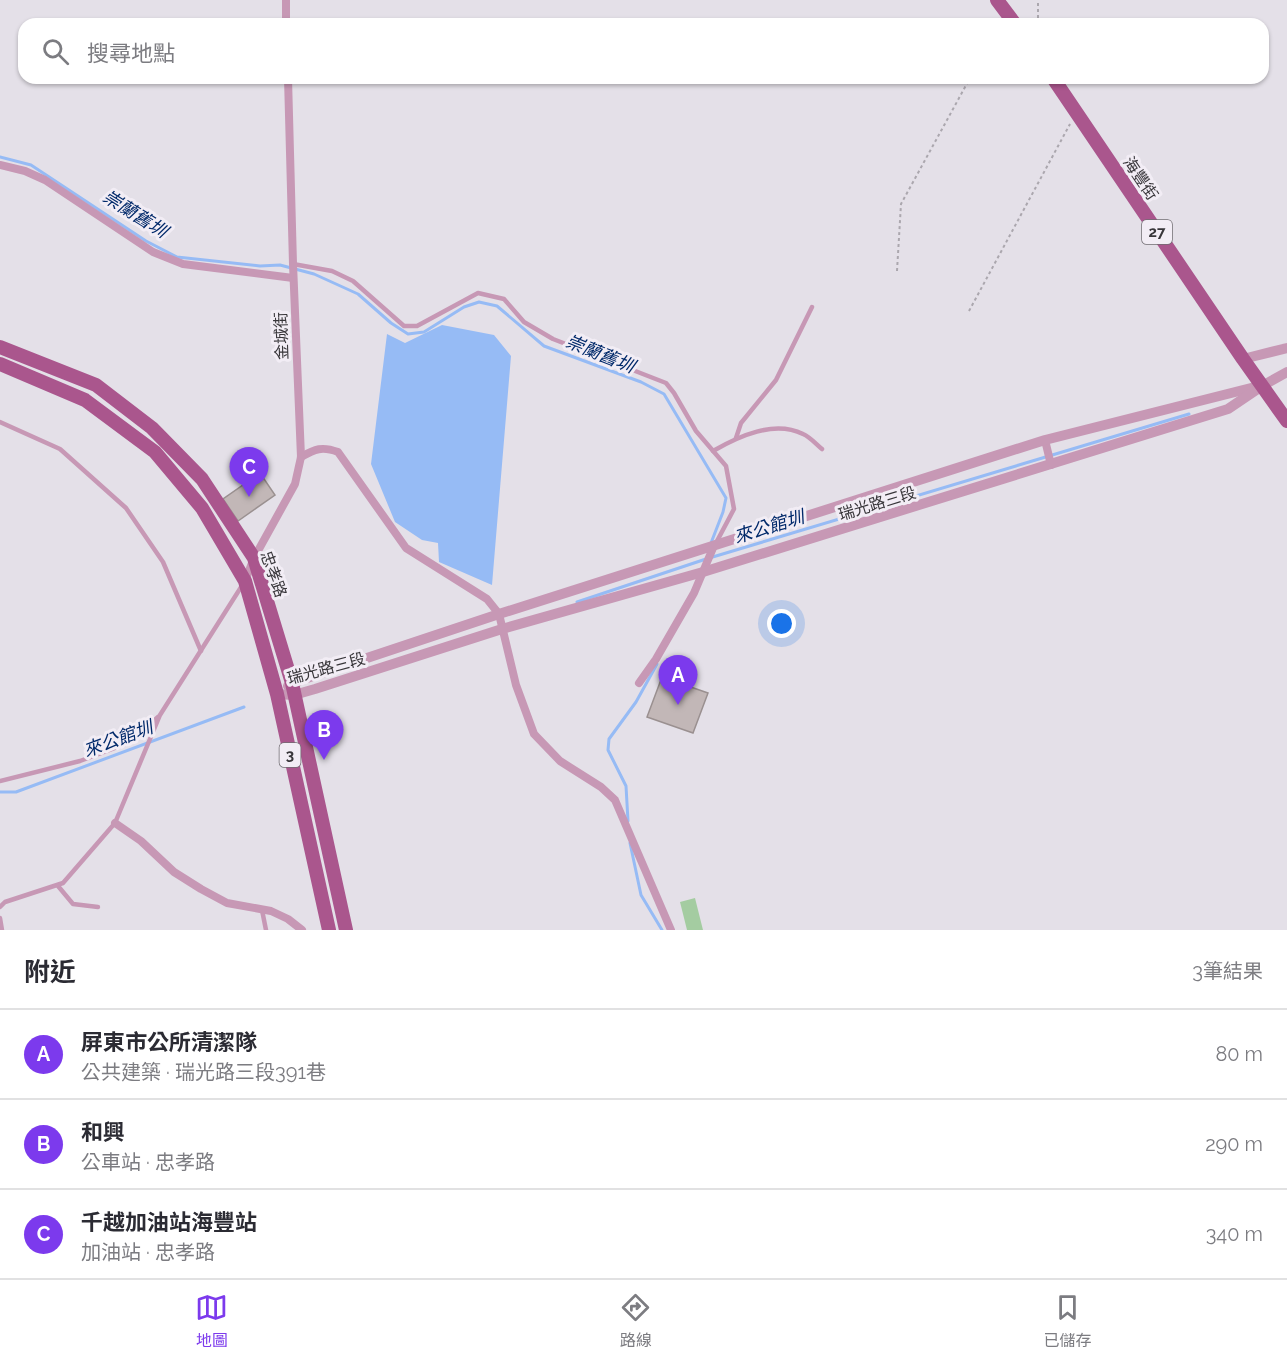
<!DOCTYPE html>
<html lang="zh-TW">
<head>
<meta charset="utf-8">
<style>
  body { margin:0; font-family:Raleway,"Noto Sans TC",sans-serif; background:#f2f2f3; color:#2b2b33 }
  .you { position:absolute; left:782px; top:624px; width:21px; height:21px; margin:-15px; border:4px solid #fff; border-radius:50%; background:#1a73e8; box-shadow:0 0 0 9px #1a73e833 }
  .badge { display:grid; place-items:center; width:39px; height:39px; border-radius:50%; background:#7c3aed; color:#fff; font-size:20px; font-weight:700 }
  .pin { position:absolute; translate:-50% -50px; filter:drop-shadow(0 2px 3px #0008) }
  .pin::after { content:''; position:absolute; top:32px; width:21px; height:18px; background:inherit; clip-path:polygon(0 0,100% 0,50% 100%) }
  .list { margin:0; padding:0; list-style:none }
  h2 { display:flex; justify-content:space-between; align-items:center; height:78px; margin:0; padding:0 24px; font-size:26px }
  h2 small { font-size:20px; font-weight:400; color:#7c7c81 }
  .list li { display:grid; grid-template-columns:39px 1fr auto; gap:18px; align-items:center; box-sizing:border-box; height:90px; padding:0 24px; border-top:2px solid #e1e1e2 }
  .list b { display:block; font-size:22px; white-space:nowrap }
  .list p { margin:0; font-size:20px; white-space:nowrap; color:#7c7c81 }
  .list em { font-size:20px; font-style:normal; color:#7c7c81 }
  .icon { flex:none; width:33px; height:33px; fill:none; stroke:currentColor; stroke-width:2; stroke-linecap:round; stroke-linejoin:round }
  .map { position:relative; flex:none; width:1287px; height:930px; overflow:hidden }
  .search { position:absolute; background:#fff; box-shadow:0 2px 4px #0004; left:18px; right:18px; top:18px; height:66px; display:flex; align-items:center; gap:15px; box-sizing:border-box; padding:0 21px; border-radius:18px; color:#7c7c81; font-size:22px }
  .sheet { height:348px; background:#fff }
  nav { display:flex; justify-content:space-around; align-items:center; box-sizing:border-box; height:84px; border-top:2px solid #e1e1e2; background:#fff; font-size:16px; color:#7c7c81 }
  nav a { display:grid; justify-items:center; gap:3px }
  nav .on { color:#7c3aed }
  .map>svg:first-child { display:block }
  .green { fill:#a4cca1 }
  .water { fill:#96bbf5 }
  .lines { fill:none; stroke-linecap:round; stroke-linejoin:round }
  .stream { stroke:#96bbf5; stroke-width:3 }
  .building { fill:#c2b7b7; stroke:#9a9090; stroke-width:1.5 }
  .path { stroke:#aba7ae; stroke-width:2; stroke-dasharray:3 3; stroke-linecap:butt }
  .service { stroke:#c798b5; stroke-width:4.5 }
  .minor { stroke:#c798b5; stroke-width:8 }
  .tertiary { stroke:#c798b5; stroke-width:10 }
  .primary { stroke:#aa568d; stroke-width:14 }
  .labels { text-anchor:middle; stroke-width:6; stroke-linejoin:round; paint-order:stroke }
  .shield { fill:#f2edf5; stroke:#706d72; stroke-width:1.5 }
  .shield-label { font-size:15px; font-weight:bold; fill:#38363a }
  .street-label { font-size:16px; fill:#38363a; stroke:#f2edf5 }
  .water-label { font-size:18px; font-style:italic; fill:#00296a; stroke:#f2edf5 }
</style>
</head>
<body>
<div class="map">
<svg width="1287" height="930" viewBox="0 0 1287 930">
  <rect width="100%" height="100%" fill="#e4e0e8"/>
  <path class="green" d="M695,898L703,930H687L680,902Z"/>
  <path class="water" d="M442,325L494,335L511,356L492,585L439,562L438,543L422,540L395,522L371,464L387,334L405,343Z"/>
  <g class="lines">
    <g class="stream">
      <path d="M0,157L31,165L146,241L177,257L260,266L280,265L314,274L358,294L391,323L408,334L424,332L464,307L479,302L497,306L544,346L641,382L664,394L726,498L723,512L711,543"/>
      <path d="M577,602L706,559L1189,414"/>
      <path d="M0,792H16L244,707"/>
      <path d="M628,821L626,786L608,750L609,739L636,702L657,664"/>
      <path d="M630,843L641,895L662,930"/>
    </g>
  </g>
  <g class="building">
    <path d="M260,473L275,495L238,521L223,499Z"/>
    <path d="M662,677L708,693L693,733L647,717Z"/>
  </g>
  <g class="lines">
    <g class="path">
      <path d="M1038,24V0"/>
      <path d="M897,271L901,204L970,78"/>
      <path d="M969,311L1070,124"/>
    </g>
    <g class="service">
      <path d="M293,264L332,271L353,281L404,326H417L478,293L504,299L524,322L553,339L666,383L674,393L696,431L726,466L734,509L716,543"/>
      <path d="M0,422L60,449L126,508L163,562L201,651"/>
      <path d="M736,438L741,423L776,380L812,307"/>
      <path d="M713,451C739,436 774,420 803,434C810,437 816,444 822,449"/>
      <path d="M0,781L80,761L131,742L158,717"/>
      <path d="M58,886L73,904L98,907"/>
      <path d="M0,907L5,902L63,883L115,823L160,715L243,584"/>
      <path d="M262,910L266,930"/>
      <path d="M0,918L2,930"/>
    </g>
    <g class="minor">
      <path d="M286,0V24"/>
      <path d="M0,165L25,171L45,180L153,252L183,264L293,278"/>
      <path d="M1045,440L1051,465"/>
      <path d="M301,457C315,449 322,446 338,452L406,548L487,599L499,614L516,685L534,734L560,761L601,787L615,800L671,930"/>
      <path d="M245,581L254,558L295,484L301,457L293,264L288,78"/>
      <path d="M639,683L656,659L694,593L713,548"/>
      <path d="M115,823L141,841L174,872L201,889L227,903L271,911L288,919L302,930"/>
    </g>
    <g class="tertiary">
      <path d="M1243,359L1287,348"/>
      <path d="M288,686L292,683L499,614L1045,440L1255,387"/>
      <path d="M277,694L294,695L315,689L502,629L703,572L1228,409L1262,386L1287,372"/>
    </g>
    <g class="primary">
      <path d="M997,0L1015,24"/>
      <path d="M1053,78L1243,359L1287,421"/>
      <path d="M0,347L96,385L152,428L202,479L254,558L292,683L346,930"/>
      <path d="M0,364L85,400L155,452L202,508L245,581L277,694L329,930"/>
    </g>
  </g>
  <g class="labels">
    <g class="shield">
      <rect x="1142" y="220" width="30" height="24" rx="4.5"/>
      <rect x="279.5" y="743" width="21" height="24" rx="4.5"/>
    </g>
    <g class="shield-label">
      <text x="1157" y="237">27</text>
      <text x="290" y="760">3</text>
    </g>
    <g class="street-label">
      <text transform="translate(1141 178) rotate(56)" y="6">海豐街</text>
      <text transform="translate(281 336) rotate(-92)" y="6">金城街</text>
      <text transform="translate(877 503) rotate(-17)" y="6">瑞光路三段</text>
      <text transform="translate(274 574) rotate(70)" y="6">忠孝路</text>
      <text transform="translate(326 668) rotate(-15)" y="6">瑞光路三段</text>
    </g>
    <g class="water-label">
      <text transform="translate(135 214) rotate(32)" y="6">崇蘭舊圳</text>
      <text transform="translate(600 354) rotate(22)" y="6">崇蘭舊圳</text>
      <text transform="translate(769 527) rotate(-17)" y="6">來公館圳</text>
      <text transform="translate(118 739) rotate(-20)" y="6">來公館圳</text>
    </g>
  </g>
</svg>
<div class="you"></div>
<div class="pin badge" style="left:678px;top:705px">A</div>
<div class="pin badge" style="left:324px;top:760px">B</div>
<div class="pin badge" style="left:249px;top:497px">C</div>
<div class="search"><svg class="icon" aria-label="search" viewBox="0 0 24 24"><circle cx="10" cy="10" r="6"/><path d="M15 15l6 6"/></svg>搜尋地點</div>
</div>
<section class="sheet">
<h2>附近<small>3筆結果</small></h2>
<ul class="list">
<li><span class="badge">A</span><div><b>屏東市公所清潔隊</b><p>公共建築 · 瑞光路三段391巷</p></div><em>80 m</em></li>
<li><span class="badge">B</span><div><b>和興</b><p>公車站 · 忠孝路</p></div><em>290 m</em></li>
<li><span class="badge">C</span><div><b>千越加油站海豐站</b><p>加油站 · 忠孝路</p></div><em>340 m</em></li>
</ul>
</section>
<nav>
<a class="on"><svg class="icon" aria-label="map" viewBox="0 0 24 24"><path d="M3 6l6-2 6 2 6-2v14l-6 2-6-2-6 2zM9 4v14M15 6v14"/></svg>地圖</a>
<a><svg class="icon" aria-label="directions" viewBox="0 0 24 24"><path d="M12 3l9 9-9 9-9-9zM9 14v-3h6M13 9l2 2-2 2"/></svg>路線</a>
<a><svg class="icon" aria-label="saved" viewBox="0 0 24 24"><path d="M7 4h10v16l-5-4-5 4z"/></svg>已儲存</a>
</nav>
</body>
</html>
